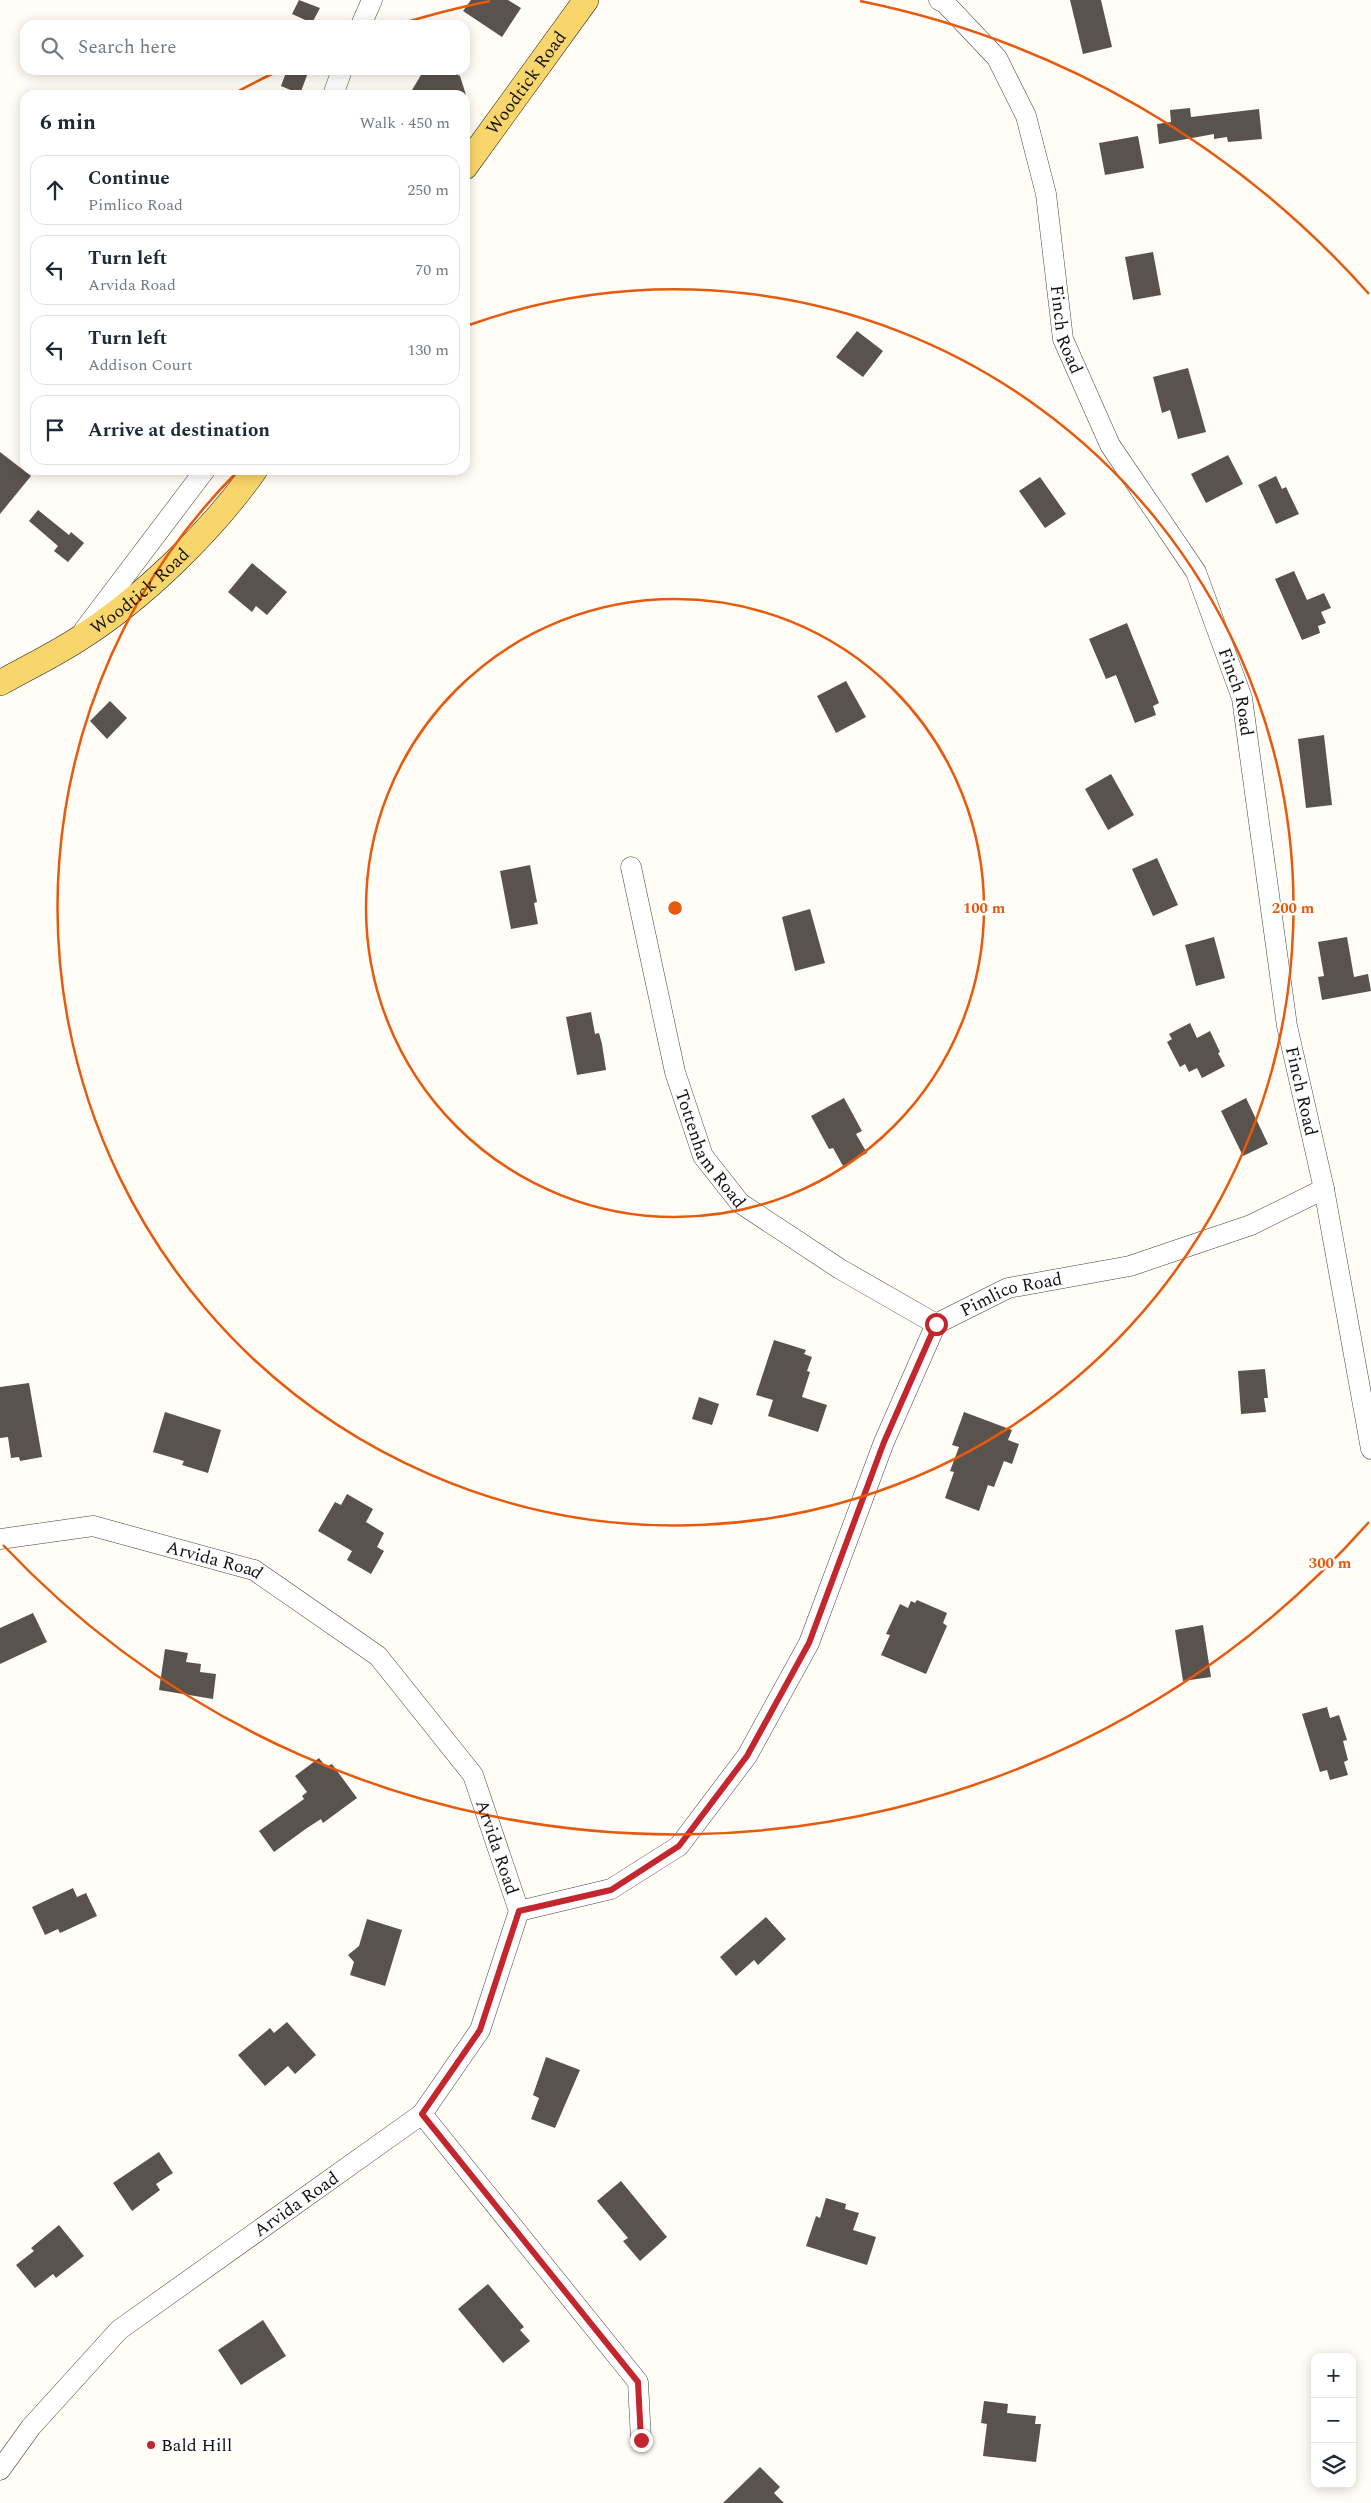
<!DOCTYPE html>
<html lang="en">
<head>
<meta charset="utf-8">
<style>
  body { margin:0; font-family:Spectral,serif; background:#f6f6f7; color:#1f2937 }
  .controls { position:absolute; right:15px; bottom:15px; display:grid; overflow:hidden; border-radius:10px; box-shadow:0 2px 12px #0003 }
  .controls button { width:45px; height:45px; display:grid; place-items:center; padding:0; border:0; border-bottom:1px solid #e0e1e3; background:#fff; color:#1f2937; font:25px sans-serif }
  .stop { position:absolute; width:15px; height:15px; margin:-11px; border:4px solid #c4262e; border-radius:50%; background:#fff }
  .stop.end { background:#c4262e; border-color:#fff; box-shadow:0 1px 5px #0008 }
  .list { margin:0; padding:0; list-style:none }
  h2 { display:flex; justify-content:space-between; align-items:center; height:65px; margin:0; padding:0 20px; font-size:21px }
  h2 small { font-size:16px; font-weight:400; color:#747a83 }
  .list li { display:grid; grid-template-columns:32px 1fr auto; gap:15px; align-items:center; box-sizing:border-box; height:70px; margin:0 10px 10px; padding:0 10px; border:1px solid #e0e1e3; border-radius:15px }
  .list b { display:block; font-size:19px; white-space:nowrap }
  .list p { margin:0; font-size:16px; white-space:nowrap; color:#747a83 }
  .list em { font-size:16px; font-style:normal; color:#747a83 }
  .icon { flex:none; width:28px; height:28px; fill:none; stroke:currentColor; stroke-width:2; stroke-linecap:round; stroke-linejoin:round }
  .map { position:relative; flex:none; width:1371px; height:2503px; overflow:hidden }
  .search { position:absolute; background:#fff; box-shadow:0 2px 12px #0003; left:20px; top:20px; width:450px; height:55px; display:flex; align-items:center; gap:12px; box-sizing:border-box; padding:0 18px; border-radius:15px; color:#747a83; font-size:19px }
  .panel { position:absolute; background:#fff; box-shadow:0 2px 12px #0003; left:20px; top:90px; width:450px; height:385px; border-radius:15px }
  .map>svg:first-child { display:block }
  .building { fill:#5a524d }
  .lines { fill:none; stroke-linecap:round; stroke-linejoin:round }
  .minor-casing { stroke:#444; stroke-width:21 }
  .major-casing { stroke:#222; stroke-width:26 }
  .minor { stroke:#fff; stroke-width:20 }
  .major { stroke:#f9d66b; stroke-width:25 }
  .route { stroke:#c4262e; stroke-width:6 }
  .ring { fill:none; stroke:#e8590c; stroke-width:2.5 }
  .poi-dot { fill:#c4262e; stroke:#fff; stroke-width:2 }
  .labels { text-anchor:middle; stroke-width:5; stroke-linejoin:round; paint-order:stroke }
  .street-label { font-size:18px; fill:#111; stroke:#fff }
  .poi-label { font-size:18px; fill:#111; stroke:#fff; text-anchor:start }
  .centre { fill:#e8590c; stroke:#fff; stroke-width:2.5 }
  .ring-label { font-size:15px; text-anchor:middle; font-weight:bold; fill:#e8590c; stroke:#fff; stroke-width:5; stroke-linejoin:round; paint-order:stroke }
</style>
</head>
<body>
<div class="map">
<svg width="1371" height="2503" viewBox="0 0 1371 2503">
  <rect width="100%" height="100%" fill="#fffdf5"/>
  <g class="building">
    <path d="M299,0L320,8L312,23L292,14Z"/>
    <path d="M471,0H508L521,8L502,37L463,11Z"/>
    <path d="M1070,0H1101L1112,47L1083,54Z"/>
    <path d="M287,70H309L300,94L281,86Z"/>
    <path d="M424,70H450L460,76L466,95H409Z"/>
    <path d="M1190,108L1191,117L1259,109L1262,139L1228,142L1227,137L1214,139V134L1159,144L1157,124L1171,122L1170,110Z"/>
    <path d="M1138,136L1144,168L1105,175L1099,143Z"/>
    <path d="M1153,252L1161,295L1133,300L1125,257Z"/>
    <path d="M857,331L883,351L863,377L836,357Z"/>
    <path d="M1188,368L1206,432L1178,439L1170,410L1162,413L1153,377Z"/>
    <path d="M0,452L31,476L0,514Z"/>
    <path d="M1228,455L1243,484L1206,503L1191,474Z"/>
    <path d="M1276,476L1282,489L1286,487L1299,514L1276,524L1258,485Z"/>
    <path d="M1040,477L1066,514L1045,528L1019,491Z"/>
    <path d="M38,510L69,535L71,532L84,543L68,562L54,551L58,546L29,521Z"/>
    <path d="M252,563L287,592L267,615L256,606L252,612L228,592Z"/>
    <path d="M1294,571L1307,600L1324,593L1331,608L1321,612L1326,623L1318,626L1320,633L1302,640L1275,579Z"/>
    <path d="M1127,623L1159,703L1153,706L1156,715L1135,723L1116,675L1106,679L1089,639Z"/>
    <path d="M846,681L866,717L836,733L817,696Z"/>
    <path d="M110,701L127,718L107,739L90,721Z"/>
    <path d="M1324,735L1332,805L1306,808L1298,739Z"/>
    <path d="M1111,774L1134,815L1108,830L1085,789Z"/>
    <path d="M1157,858L1178,905L1153,916L1132,869Z"/>
    <path d="M530,865L537,902L534,903L538,924L511,929L500,871Z"/>
    <path d="M810,909L825,963L795,971L782,917Z"/>
    <path d="M1214,937L1225,978L1196,986L1185,945Z"/>
    <path d="M1347,937L1354,977L1368,974L1371,991L1322,1000L1318,977L1324,976L1318,942Z"/>
    <path d="M591,1012L595,1034L599,1033L602,1044L606,1070L577,1075L566,1017Z"/>
    <path d="M1190,1023L1197,1038L1210,1031L1220,1052L1218,1053L1225,1066L1202,1078L1197,1068L1189,1072L1185,1064L1180,1067L1167,1042L1172,1039L1169,1034Z"/>
    <path d="M844,1098L862,1131L856,1134L867,1153L843,1166L833,1148L829,1149L811,1116Z"/>
    <path d="M1246,1098L1268,1144L1243,1156L1221,1111Z"/>
    <path d="M774,1340L806,1350L804,1354L812,1357L807,1371L810,1372L802,1397L827,1405L818,1432L768,1416L773,1400L756,1395Z"/>
    <path d="M1265,1369L1268,1398H1264L1266,1412L1241,1414L1238,1371Z"/>
    <path d="M29,1383L42,1457L20,1461L19,1457L11,1458L8,1437L0,1438V1387Z"/>
    <path d="M699,1397L719,1404L712,1425L692,1419Z"/>
    <path d="M165,1412L221,1430L208,1473L182,1465L184,1461L153,1452Z"/>
    <path d="M964,1412L1012,1430L1008,1440L1019,1444L1012,1464L1004,1461L994,1487L988,1485L979,1511L945,1498L954,1472L950,1471L959,1447L952,1445Z"/>
    <path d="M347,1494L373,1509L366,1522L384,1533L377,1547L384,1551L371,1574L347,1560L352,1551L318,1531L335,1502L341,1505Z"/>
    <path d="M917,1600L947,1613L943,1623L947,1626L926,1674L881,1655L890,1635L886,1634L900,1604L908,1608L911,1601L915,1603Z"/>
    <path d="M33,1613L47,1642L0,1664V1628Z"/>
    <path d="M1203,1625L1211,1677L1183,1681L1175,1630Z"/>
    <path d="M165,1649L188,1653L186,1662L201,1664L200,1672L216,1674L213,1699L159,1690Z"/>
    <path d="M1327,1707L1330,1718L1339,1715L1347,1740L1343,1741L1348,1760L1344,1762L1348,1775L1330,1780L1327,1770L1320,1772L1302,1714Z"/>
    <path d="M319,1758L326,1767L332,1764L357,1798L323,1823L321,1819L307,1828L274,1852L259,1831L304,1799L302,1796L307,1792L295,1776Z"/>
    <path d="M73,1888L77,1897L86,1893L97,1916L60,1933L58,1929L45,1935L32,1907Z"/>
    <path d="M766,1917L786,1939L758,1965L754,1960L736,1976L720,1957Z"/>
    <path d="M367,1919L402,1930L385,1986L350,1975L354,1962L348,1955L359,1946Z"/>
    <path d="M287,2022L316,2055L295,2074L288,2066L265,2086L238,2055L270,2028L274,2033Z"/>
    <path d="M546,2057L580,2070L555,2128L531,2119L539,2098L533,2095Z"/>
    <path d="M159,2152L173,2173L156,2184L160,2190L132,2211L113,2183Z"/>
    <path d="M621,2181L667,2237L640,2261L623,2241L628,2238L597,2201Z"/>
    <path d="M826,2198L846,2204L845,2209L859,2213L853,2230L876,2237L867,2265L806,2246L816,2216L820,2218Z"/>
    <path d="M59,2225L84,2256L56,2278L53,2274L35,2288L16,2265L34,2251L31,2248Z"/>
    <path d="M488,2284L524,2327L520,2330L530,2341L503,2363L458,2309Z"/>
    <path d="M263,2320L286,2356L241,2385L218,2350Z"/>
    <path d="M984,2401L1008,2404L1007,2413L1036,2416L1035,2424H1041L1036,2462L983,2456L987,2424L981,2423Z"/>
    <path d="M760,2467L780,2487L774,2493L784,2503H723Z"/>
  </g>
  <g class="lines">
    <g class="minor-casing">
      <g id="minor">
        <path id="s1" d="M939,0L945,3L997,58L1026,116L1046,194L1063,339L1110,445L1196,572L1242,698L1287,1026L1324,1189L1371,1449"/>
        <path d="M361,25L372,0"/>
        <path d="M333,95L342,70"/>
        <path d="M84,630L205,470"/>
        <path id="s2" d="M631,867L675,1072L703,1156L740,1203L840,1269L936,1324"/>
        <path id="s3" d="M0,1539L93,1526L254,1570L378,1656L473,1775L519,1911L480,2030L422,2114L119,2330L31,2427L0,2470"/>
        <path id="s4" d="M519,1911L611,1889L679,1846L747,1756L809,1643L884,1442L936,1324L1008,1288L1130,1266L1251,1225L1324,1189"/>
        <path d="M422,2114L638,2382L641,2440"/>
      </g>
    </g>
    <g class="major-casing">
      <g id="major">
        <path id="s5" d="M465,167L586,0"/>
        <path id="s6" d="M0,683C25,669 52,656 77,640C142,599 210,533 255,470"/>
      </g>
    </g>
    <use href="#minor" class="minor"/>
    <use href="#major" class="major"/>
  </g>
  <g class="lines">
    <path class="route" d="M641,2440L638,2382L422,2114L480,2030L519,1911L611,1890L679,1846L747,1756L809,1643L884,1442L936,1324"/>
  </g>
  <g class="ring">
    <circle cx="675" cy="908" r="309"/>
    <path d="M469 325A618 618 0 1 1 238 471"/>
    <path d="M1369 1522A926 926 0 0 1 3 1545M233 94A926 926 0 0 1 276 72M397 25A926 926 0 0 1 490 1M860 1A926 926 0 0 1 1369 294"/>
  </g>
  <circle class="poi-dot" cx="151" cy="2445" r="5"/>
  <g class="labels">
    <g class="street-label">
      <text dy="6" stroke="none"><textPath href="#s5" startOffset="104">Woodtick Road</textPath></text>
      <text dy="6" stroke="none"><textPath href="#s1" startOffset="365">Finch Road</textPath></text>
      <text dy="6" stroke="none"><textPath href="#s6" startOffset="168">Woodtick Road</textPath></text>
      <text dy="6" stroke="none"><textPath href="#s1" startOffset="770">Finch Road</textPath></text>
      <text dy="6" stroke="none"><textPath href="#s1" startOffset="1175">Finch Road</textPath></text>
      <text dy="6" stroke="none"><textPath href="#s2" startOffset="295">Tottenham Road</textPath></text>
      <text dy="6" stroke="none"><textPath href="#s4" startOffset="842">Pimlico Road</textPath></text>
      <text dy="6" stroke="none"><textPath href="#s3" startOffset="220">Arvida Road</textPath></text>
      <text dy="6" stroke="none"><textPath href="#s3" startOffset="640">Arvida Road</textPath></text>
      <text transform="translate(296 2204) rotate(-35)" y="6">Arvida Road</text>
    </g>
    <g class="poi-label">
      <text x="161" y="2451">Bald Hill</text>
    </g>
  </g>
  <circle cx="675" cy="908" r="8" class="centre"/>
  <g class="ring-label">
    <text x="984" y="913">100 m</text>
    <text x="1293" y="913">200 m</text>
    <text x="1330" y="1568">300 m</text>
  </g>
</svg>
<div class="controls">
<button>+</button>
<button>−</button>
<button><svg class="icon" aria-label="layers" viewBox="0 0 24 24"><path d="M12 4l9 5-9 5-9-5zM3 14l9 5 9-5"/></svg></button>
</div>
<div class="stop" style="left:936px;top:1324px"></div>
<div class="stop end" style="left:641px;top:2440px"></div>
<div class="search"><svg class="icon" aria-label="search" viewBox="0 0 24 24"><circle cx="10" cy="10" r="6"/><path d="M15 15l6 6"/></svg>Search here</div>
<section class="panel">
<h2>6 min<small>Walk · 450 m</small></h2>
<ul class="list">
<li><svg class="icon" aria-label="ahead" viewBox="0 0 24 24"><path d="M12 20V5M6 11l6-6 6 6"/></svg><div><b>Continue</b><p>Pimlico Road</p></div><em>250 m</em></li>
<li><svg class="icon" aria-label="left" viewBox="0 0 24 24"><path d="M17 20v-9H6M10 6l-5 5 5 5"/></svg><div><b>Turn left</b><p>Arvida Road</p></div><em>70 m</em></li>
<li><svg class="icon" aria-label="left" viewBox="0 0 24 24"><path d="M17 20v-9H6M10 6l-5 5 5 5"/></svg><div><b>Turn left</b><p>Addison Court</p></div><em>130 m</em></li>
<li><svg class="icon" aria-label="arrive" viewBox="0 0 24 24"><path d="M6 21V4h12l-3 4 3 4H6"/></svg><div><b>Arrive at destination</b></div></li>
</ul>
</section>
</div>
</body>
</html>
